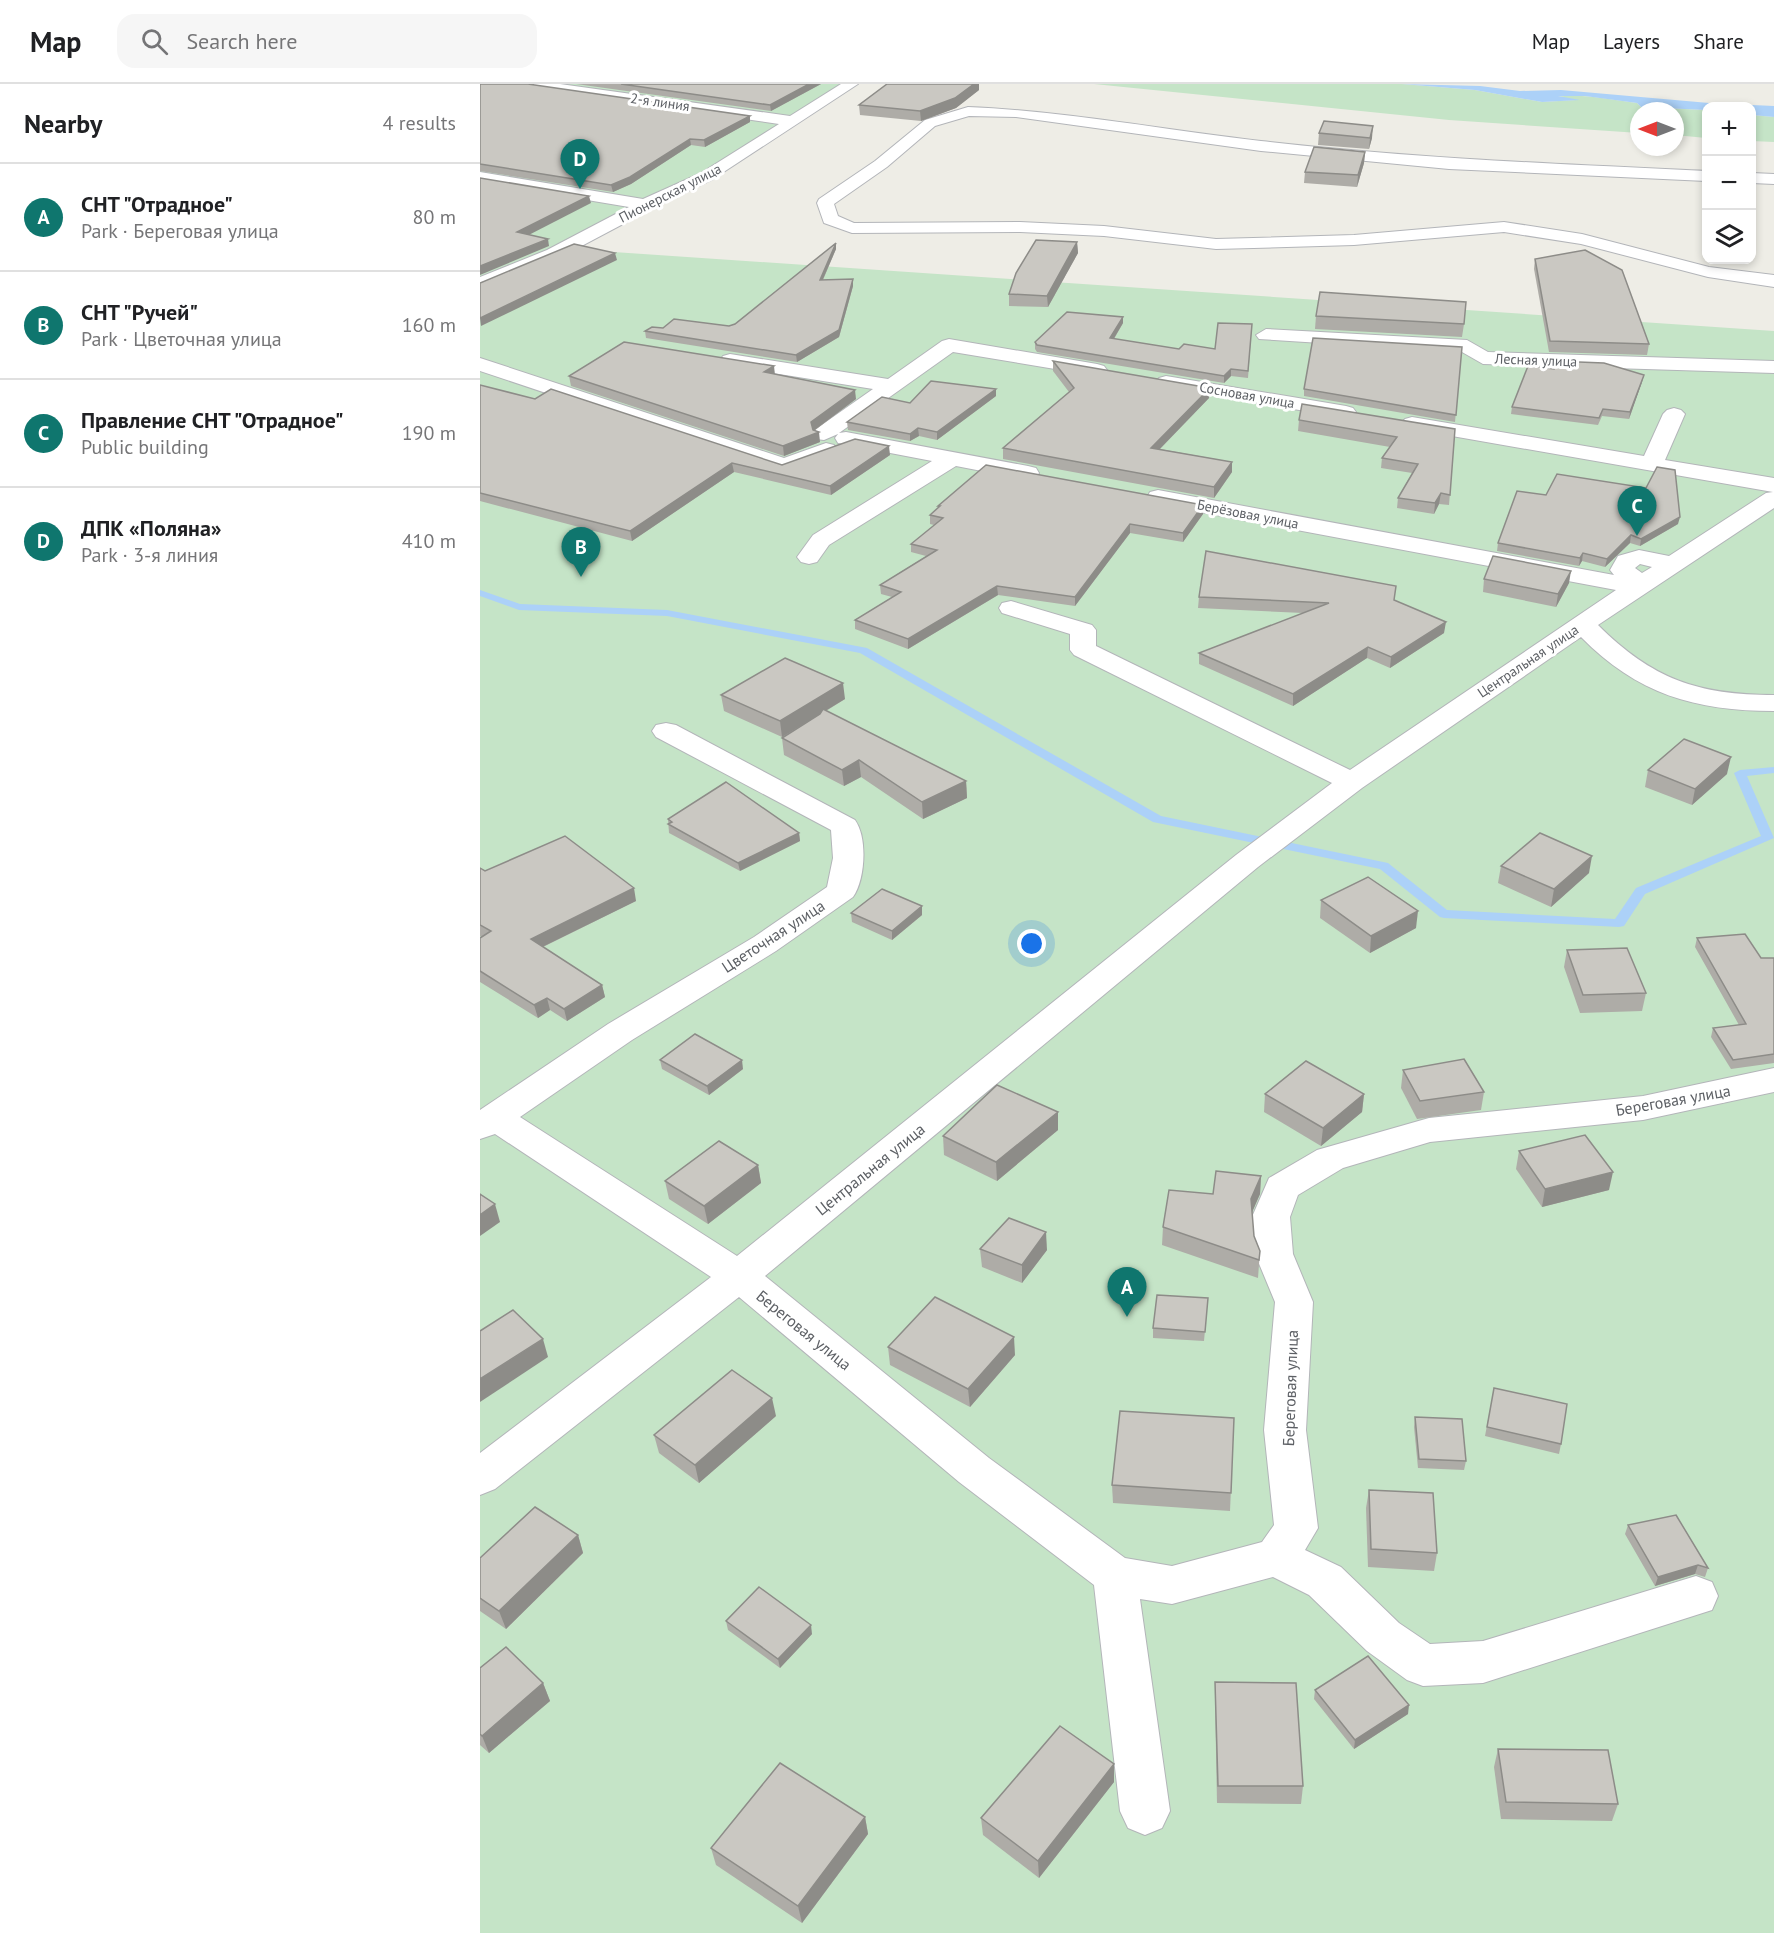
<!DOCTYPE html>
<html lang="en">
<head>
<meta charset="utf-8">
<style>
  body { margin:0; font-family:"PT Sans",sans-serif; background:#f6f6f6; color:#202124 }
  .controls { position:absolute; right:18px; top:18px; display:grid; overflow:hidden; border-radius:12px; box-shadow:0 3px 9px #0003 }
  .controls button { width:54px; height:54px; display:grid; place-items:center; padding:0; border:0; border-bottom:2px solid #e0e0e0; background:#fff; color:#202124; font:30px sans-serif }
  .compass { position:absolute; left:1150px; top:18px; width:54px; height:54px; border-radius:50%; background:#fff; box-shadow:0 3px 9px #0003; rotate:270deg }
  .you { position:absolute; left:552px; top:860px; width:21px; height:21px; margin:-15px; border:4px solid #fff; border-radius:50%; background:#1a73e8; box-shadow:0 0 0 9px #1a73e833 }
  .badge { display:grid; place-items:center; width:39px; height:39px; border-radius:50%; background:#0f766e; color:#fff; font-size:20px; font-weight:700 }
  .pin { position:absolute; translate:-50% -50px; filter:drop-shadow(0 2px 3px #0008) }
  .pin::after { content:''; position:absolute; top:32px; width:21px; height:18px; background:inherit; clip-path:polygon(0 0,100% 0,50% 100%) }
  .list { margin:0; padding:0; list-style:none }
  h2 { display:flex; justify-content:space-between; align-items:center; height:78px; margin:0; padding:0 24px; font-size:26px }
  h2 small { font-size:20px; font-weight:400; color:#757577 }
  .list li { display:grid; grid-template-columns:39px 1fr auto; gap:18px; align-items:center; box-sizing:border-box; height:108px; padding:0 24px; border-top:2px solid #e0e0e0 }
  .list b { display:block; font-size:22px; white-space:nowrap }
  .list p { margin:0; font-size:20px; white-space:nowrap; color:#757577 }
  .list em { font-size:20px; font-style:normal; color:#757577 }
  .icon { flex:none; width:33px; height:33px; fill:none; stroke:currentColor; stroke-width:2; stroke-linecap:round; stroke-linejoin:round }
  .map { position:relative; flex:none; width:1294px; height:1849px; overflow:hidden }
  header { display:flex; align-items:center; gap:36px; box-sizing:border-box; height:84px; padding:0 30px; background:#fff; border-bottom:2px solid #e0e0e0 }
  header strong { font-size:28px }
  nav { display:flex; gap:33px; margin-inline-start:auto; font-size:21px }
  .search { width:420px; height:54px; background:#f6f6f6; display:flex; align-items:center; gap:15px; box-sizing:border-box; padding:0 21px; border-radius:18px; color:#757577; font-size:22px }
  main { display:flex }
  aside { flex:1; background:#fff }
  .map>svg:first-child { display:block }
  .green { fill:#c5e4c7 }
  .water { fill:#acd1f8 }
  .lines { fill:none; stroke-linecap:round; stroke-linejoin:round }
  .stream { fill:#acd1f8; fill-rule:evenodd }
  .minor-casing { stroke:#b3b5b9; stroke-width:2 }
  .minor { fill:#fff; fill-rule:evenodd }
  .wall { fill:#aeaca7 }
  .shaded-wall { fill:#8d8c88 }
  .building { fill:#cac8c2; stroke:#8d8c88; stroke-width:1.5 }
  .labels { text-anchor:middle; stroke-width:6; stroke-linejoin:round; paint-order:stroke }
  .far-street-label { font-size:14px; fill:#5d6065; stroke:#fff }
  .street-label { font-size:16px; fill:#5d6065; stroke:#fff }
</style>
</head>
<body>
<header>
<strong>Map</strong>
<div class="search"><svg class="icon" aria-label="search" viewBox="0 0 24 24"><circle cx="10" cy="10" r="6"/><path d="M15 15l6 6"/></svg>Search here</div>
<nav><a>Map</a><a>Layers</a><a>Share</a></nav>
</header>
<main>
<aside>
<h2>Nearby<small>4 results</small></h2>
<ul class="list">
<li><span class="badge">A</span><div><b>СНТ &quot;Отрадное&quot;</b><p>Park · Береговая улица</p></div><em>80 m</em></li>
<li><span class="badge">B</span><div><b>СНТ &quot;Ручей&quot;</b><p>Park · Цветочная улица</p></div><em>160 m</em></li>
<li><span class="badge">C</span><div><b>Правление СНТ &quot;Отрадное&quot;</b><p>Public building</p></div><em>190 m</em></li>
<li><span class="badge">D</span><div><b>ДПК «Поляна»</b><p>Park · 3-я линия</p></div><em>410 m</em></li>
</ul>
</aside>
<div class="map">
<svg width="1294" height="1849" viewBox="0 0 1294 1849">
  <rect width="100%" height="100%" fill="#eeede6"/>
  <g class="green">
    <path d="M0,0H371L227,92L0,200Z"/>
    <path d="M614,0H922L995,6L1062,18L1096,16L1076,13C1103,9 1131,16 1157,19L1161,23L1226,26V54L1195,51V27H1159V49L969,36Z"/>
    <path d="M1272,31L1294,33V58L1272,57Z"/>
    <path d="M119,167L1294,247V1849H0V214Z"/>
  </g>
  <path class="water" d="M922,0L1000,2L1040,7L1081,6L1229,19L1294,22V33L1272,31V22H1226V26L1161,23L1157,19L1105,12H1078L1100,16L1062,18L995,6Z"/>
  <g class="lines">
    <path class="stream" d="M0,506L40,520L187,526L387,564L681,732L908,779L967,826L1135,835L1156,804L1281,752L1254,689L1260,686L1294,683V689L1267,692L1294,754L1165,810L1144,842L1139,843L964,834L960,833L900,785L673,738L380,569L187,532L39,526L0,512Z"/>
    <g class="minor-casing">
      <g id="minor">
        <path d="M42,0H80L310,32L361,0H378L233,95L177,122L79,174L0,206V193L67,166L149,123L0,98V88L163,115L221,89L299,40L49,4Z"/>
        <path d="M488,23C586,27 684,46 781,57C929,74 1077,80 1226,87V97L969,85L781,67L536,33L489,32L455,42L407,83L354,120L358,132L374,139L540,138L624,142L736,155L874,151L1024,138L1102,150L1229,183L1294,191V203L1228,193L1101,160L1024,148L874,161L736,165L624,152L540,148L372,149L344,139L337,119L339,115L395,77L445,36Z"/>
        <path d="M1272,89L1294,90V100L1272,99Z"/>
        <path d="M786,245L987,256L1008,268L1294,277V289L1003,280L982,268L779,255L776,251Z"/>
        <path d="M469,255L617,280L624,282L627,286L624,290L617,292L473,268L359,349L366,348L548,382L556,384L559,389L556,394L548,396L476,382L349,461L337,478L329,480L321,478L317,473L333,451L452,377L358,359L355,354L358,350L344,356L336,355L333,350L336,345L393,305L250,282L243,280L240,276L243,272L250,270L408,295L462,257Z"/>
        <path d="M0,274L304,374L346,359L354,361L357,366L354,371L312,386H296L0,287Z"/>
        <path d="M686,292L866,322L873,324L876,328L873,332L866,334L679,302L676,298L679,294Z"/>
        <path d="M1194,324L1201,326L1205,330L1185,376L1294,394V424L1118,541C1172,595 1218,611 1294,611V627C1215,627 1157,610 1101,553L882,704L778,783L285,1192L509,1374L645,1474L692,1482L782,1458L794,1441L784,1346L795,1218L775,1170L772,1133L789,1094L837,1066L949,1034L1163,1012L1294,984V1008L1163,1036L950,1058L863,1084L818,1111L810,1133L813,1170L833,1218L826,1346L838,1444L825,1466L861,1483L919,1539L950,1560L1003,1557L1216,1492L1232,1498L1238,1512L1232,1526L1003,1599L943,1602L927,1596L887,1567L829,1511L793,1493L692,1520L660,1515L690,1727L682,1744L665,1751L648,1744L640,1727L614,1501L479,1398L259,1213L15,1405L0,1411V1369L231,1193L15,1050L0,1055V1026L128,940L274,853L347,803L353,774L351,746L176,653L172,647L176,641L186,639L196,641L375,736C388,754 385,796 373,813L296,867L152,956L40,1033L257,1172L756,771L852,699L594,571L590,566V550L522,529L519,524L522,519L531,517L612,541L616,546V562L870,686L1136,506L678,420L670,418L667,413L670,408L678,406L1134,491L1130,486L1138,472L1159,466L1189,472L1286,409L1293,408L932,345L925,343L921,339L925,335L932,333L1164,372L1183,330L1187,326ZM1160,480L1172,483L1162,489L1155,484Z"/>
      </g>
    </g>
    <use href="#minor" class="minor"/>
  </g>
  <g class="wall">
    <path d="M0,0L270,38L225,63L211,61L151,100L133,108L0,87Z"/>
    <path d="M96,0H341L291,27Z"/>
    <path d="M499,6L476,24L441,37L380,31L379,21Z"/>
    <path d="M839,49L892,54L889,65L838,61Z"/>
    <path d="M885,68L884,79L877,103L824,99L825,88Z"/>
    <path d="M597,158L598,169L568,223L529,222V210Z"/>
    <path d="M356,159V165L343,196L373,195V202L359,253L317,278L166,254L165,247L183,244L249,242L255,240Z"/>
    <path d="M1055,175L1169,260L1167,271L1069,268L1054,185Z"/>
    <path d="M836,232L984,240L982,253L835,245Z"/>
    <path d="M643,239L634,255L699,265H735L772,240L768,294L751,292L744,299L557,268L555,265V258Z"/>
    <path d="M982,263L975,338L824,312V305Z"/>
    <path d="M573,277L729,314L680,365L752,378V388L734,414L523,375V364L589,308L573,287Z"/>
    <path d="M1073,277L1162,298L1149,335L1122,332L1118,341L1031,330L1032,323L1072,285Z"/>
    <path d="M295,290L376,315L334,347L340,358L304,372L91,302L89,292Z"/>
    <path d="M0,301L302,381L410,371L351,411L254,388L152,457L0,417Z"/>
    <path d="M516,312L457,356L439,352L430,357L368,346L367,338L430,319Z"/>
    <path d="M819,336L975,345L969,421L959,420L954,430L917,424L918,414L932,389L901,384L902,374L910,363L818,347Z"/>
    <path d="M723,421V430L703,458L650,449L595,522L518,511L428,565L375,545V536L412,513L401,510L400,501L446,472L431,468V460L454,441L450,440V431L458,424V422Z"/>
    <path d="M1198,440L1160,462L1150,459L1125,483L1102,477L1099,482L1017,467L1018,459Z"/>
    <path d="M1004,495L1089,499L1076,523L1003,508Z"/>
    <path d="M719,513L914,516L964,549L910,584L887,574L813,622L719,580V569L823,529L718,524Z"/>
    <path d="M241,611L365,615L346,627L486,697L487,714L443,735L381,693L364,702L304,671L302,654V653L244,627Z"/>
    <path d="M1168,686L1247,690L1212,721L1165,703Z"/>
    <path d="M188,735L319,749L320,757L260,787L189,749Z"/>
    <path d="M1021,782L1109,789L1071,823L1018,799Z"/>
    <path d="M0,784L5,787L156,817L63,863L122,901L125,913L87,937L70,926L58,934L0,898V854L2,853L0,852Z"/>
    <path d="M841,816L936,844L890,869L840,834Z"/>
    <path d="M371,829L442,831L412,856L372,838Z"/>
    <path d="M1217,854L1281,874H1294V979L1251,985L1231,953L1233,944L1259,941L1215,863Z"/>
    <path d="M1087,866L1166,909L1162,927L1100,929L1084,883Z"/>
    <path d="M180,976L263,985L229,1011L182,985Z"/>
    <path d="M923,986L1004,1008L1001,1026L937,1035L921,1004Z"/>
    <path d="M785,1010H884L882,1028L841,1062L784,1028Z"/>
    <path d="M578,1028V1046L517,1097L464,1071L463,1052Z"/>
    <path d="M1039,1067L1129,1106L1062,1123L1036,1085Z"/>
    <path d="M278,1081L281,1099L228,1140L189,1115L185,1097Z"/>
    <path d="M781,1092L780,1110L772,1128L774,1152L780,1167L778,1194L682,1161L683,1143L733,1110Z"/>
    <path d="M500,1165L567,1166L542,1199L502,1183Z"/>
    <path d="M727,1224L724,1257L673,1254V1244Z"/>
    <path d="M408,1263L535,1271L490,1323L410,1281Z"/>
    <path d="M1014,1304L1081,1360L1079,1370L1005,1352Z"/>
    <path d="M296,1332L219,1399L179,1369L174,1351Z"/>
    <path d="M935,1333L986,1377L984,1386L938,1384L934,1343Z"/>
    <path d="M754,1334L750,1427L633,1419L632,1401Z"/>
    <path d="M889,1406L957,1469L954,1487L888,1483L886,1424Z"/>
    <path d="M1148,1441L1228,1484L1225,1493L1215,1490L1175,1502L1145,1450Z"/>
    <path d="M98,1451L103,1469L26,1545L0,1527V1474Z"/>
    <path d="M246,1537L332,1550L300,1584L248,1546Z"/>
    <path d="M0,1584L63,1599L70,1617L9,1669L0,1661Z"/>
    <path d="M735,1598L823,1702L821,1720L737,1719L735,1616Z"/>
    <path d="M835,1606L928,1630L874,1665L834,1615Z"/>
    <path d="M1018,1665L1138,1720L1132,1737L1021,1735L1014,1683Z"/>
    <path d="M634,1680V1698L559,1794L503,1751L501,1734Z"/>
    <path d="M385,1733L388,1750L322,1839L236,1781L231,1764Z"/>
  </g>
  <g class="shaded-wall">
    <path d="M329,0H341L291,27L290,21Z"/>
    <path d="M494,0H499V6L476,24L441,37L440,27Z"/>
    <path d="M270,32V38L225,63L224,56Z"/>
    <path d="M893,42L892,54L889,65L890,54Z"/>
    <path d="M210,55L211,61L151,100L133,108L131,101Z"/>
    <path d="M885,68L884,79L877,103L878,91Z"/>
    <path d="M109,112L111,119L39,156L37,148Z"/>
    <path d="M68,155L69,162L0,191V182Z"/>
    <path d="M597,158L598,169L568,223L567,212Z"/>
    <path d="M356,159V165L340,202V196Z"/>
    <path d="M135,169L137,176L1,242L0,234Z"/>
    <path d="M373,195V202L359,253L317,278L316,271Z"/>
    <path d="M643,233V239L630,261V254Z"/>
    <path d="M294,282L295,291L284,288Z"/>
    <path d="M751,285V292L744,299V292Z"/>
    <path d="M1164,291L1162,298L1149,335L1150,328Z"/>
    <path d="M730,304L729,314L671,374V364Z"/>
    <path d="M516,305V312L457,356V348Z"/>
    <path d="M375,306L376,315L332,348L331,338Z"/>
    <path d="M438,344L439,352L430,357V350Z"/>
    <path d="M339,348L340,358L304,372L303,362Z"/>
    <path d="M409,362L410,371L351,411L350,402Z"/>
    <path d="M752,378V388L734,414V403Z"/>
    <path d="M252,379L254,388L152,457L150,447Z"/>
    <path d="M961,409L959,420L954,430L955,419Z"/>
    <path d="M723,421V430L703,458V449Z"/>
    <path d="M1200,433L1198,440L1160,462L1161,455Z"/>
    <path d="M650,440V449L595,522V513Z"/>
    <path d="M1151,451L1150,459L1125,483L1127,475Z"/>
    <path d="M1103,469L1102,477L1099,482L1100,474Z"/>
    <path d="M1091,487L1089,499L1076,523L1078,510Z"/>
    <path d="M517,502L518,511L428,565V555Z"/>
    <path d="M966,538L964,549L910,584L911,573Z"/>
    <path d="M888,563L887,574L813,622V610Z"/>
    <path d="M363,599L365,615L302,653L300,637Z"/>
    <path d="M1251,673L1247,690L1212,721L1215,705Z"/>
    <path d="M379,676L381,693L364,702L362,686Z"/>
    <path d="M486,697L487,714L443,735L442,718Z"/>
    <path d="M319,749L320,757L260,787L258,779Z"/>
    <path d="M1112,772L1109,789L1071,823L1074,805Z"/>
    <path d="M154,804L156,817L54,867L51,855Z"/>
    <path d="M442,822V831L412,856V847Z"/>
    <path d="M938,827L936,844L890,869L891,852Z"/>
    <path d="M122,901L125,913L87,937L84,925Z"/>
    <path d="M67,914L70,926L58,934L54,921Z"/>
    <path d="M262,976L263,985L229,1011L227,1002Z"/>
    <path d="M884,1010L882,1028L841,1062L843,1044Z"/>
    <path d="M578,1028V1046L517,1097L516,1078Z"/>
    <path d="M278,1081L281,1099L228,1140L224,1122Z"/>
    <path d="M1133,1088L1129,1106L1062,1123L1065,1105Z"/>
    <path d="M781,1092L780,1110L770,1133L771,1115Z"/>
    <path d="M15,1120L20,1138L0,1152V1131Z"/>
    <path d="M566,1148L567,1166L542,1199V1181Z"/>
    <path d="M534,1253L535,1271L490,1323L488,1305Z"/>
    <path d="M63,1255L68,1273L0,1318V1295Z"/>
    <path d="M292,1314L296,1332L219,1399L215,1381Z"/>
    <path d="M98,1451L103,1469L26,1545L19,1527Z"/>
    <path d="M1218,1481L1215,1490L1175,1502L1178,1493Z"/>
    <path d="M331,1541L332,1550L300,1584L298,1575Z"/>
    <path d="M63,1599L70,1617L9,1669L2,1652Z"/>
    <path d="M929,1621L928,1630L874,1665L875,1656Z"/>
    <path d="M634,1680V1698L559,1794L558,1777Z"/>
    <path d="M385,1733L388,1750L322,1839L318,1822Z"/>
  </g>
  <g class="building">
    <path d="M0,0H48L270,32L224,56L210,55L150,93L131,101L0,80Z"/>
    <path d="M141,0H329L290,21Z"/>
    <path d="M407,0H494L475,14L440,27L379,21Z"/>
    <path d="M844,37L893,42L890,54L839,49Z"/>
    <path d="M834,63L885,68L878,91L825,88Z"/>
    <path d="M0,94L109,112L37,148L68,155L0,182Z"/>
    <path d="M556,156L597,158L567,212L529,210L536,189Z"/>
    <path d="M356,159L340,196L373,195L359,246L316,271L165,247L172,243L183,244L194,235L249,242L255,240Z"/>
    <path d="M94,160L135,169L0,234V199Z"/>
    <path d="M1105,166L1142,186L1169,260L1070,257L1055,175Z"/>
    <path d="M840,208L986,218L984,240L836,232Z"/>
    <path d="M587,228L643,233L630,254L699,265L704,260L735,265L738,239L772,240L768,287L751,285L744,292L557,261L555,258Z"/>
    <path d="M833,254L982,263L976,331L824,305Z"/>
    <path d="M144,258L294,282L284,288L375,306L331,338L333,346L339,348L303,362L89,292Z"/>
    <path d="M573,277L730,304L671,364L752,378L734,403L523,364L594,304Z"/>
    <path d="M1073,277L1124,279L1164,291L1150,328L1123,325L1119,334L1032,323L1048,282L1074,285Z"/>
    <path d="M451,297L516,305L457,348L438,344L430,350L367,338L402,313L430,319Z"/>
    <path d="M0,301L55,315L71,305L302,381L375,355L409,362L350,402L252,379L150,447L0,409Z"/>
    <path d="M822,320L975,345L970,411L961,409L955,419L918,414L938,380L902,374L917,353L819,336Z"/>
    <path d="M506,381L723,421L703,449L650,440L595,513L517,502L428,555L375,536L421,508L400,501L457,466L431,460L463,434L450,431L460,422H458Z"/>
    <path d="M1177,383L1195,386L1200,433L1161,455L1151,451L1127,475L1103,469L1100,474L1018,459L1037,407L1066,411L1077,390L1166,404Z"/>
    <path d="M726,467L916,502L914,516L966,538L911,573L888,563L813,610L719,569L849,519L719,513Z"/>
    <path d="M1013,472L1091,487L1078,510L1004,495Z"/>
    <path d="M305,574L363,599L300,637L241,611Z"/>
    <path d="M343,625L486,697L442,718L379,676L362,686L302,654L340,630Z"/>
    <path d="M1204,655L1251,673L1215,705L1168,686Z"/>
    <path d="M246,698L319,749L258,779L188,740L192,738L188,735Z"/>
    <path d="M1060,749L1112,772L1074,805L1021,782Z"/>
    <path d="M85,752L154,804L51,855L122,901L84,925L67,914L54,921L0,887V854L11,847L0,841V784L5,787Z"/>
    <path d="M888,793L938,827L891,852L841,816Z"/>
    <path d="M402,805L442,822L412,847L371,829Z"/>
    <path d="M1265,850L1281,874H1294V970L1253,976L1233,944L1266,940L1217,854Z"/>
    <path d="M1147,864L1166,909L1103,911L1087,866Z"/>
    <path d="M215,950L262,976L227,1002L180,976Z"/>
    <path d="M984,975L1004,1008L940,1017L923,986Z"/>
    <path d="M826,977L884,1010L843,1044L785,1010Z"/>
    <path d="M517,1001L578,1028L516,1078L463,1052Z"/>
    <path d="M1105,1051L1133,1088L1065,1105L1039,1067Z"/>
    <path d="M239,1057L278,1081L224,1122L185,1097Z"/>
    <path d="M736,1087L781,1092L771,1115L774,1152L780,1167L779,1176L683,1143L689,1106L733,1110Z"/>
    <path d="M0,1110L15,1120L0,1131Z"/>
    <path d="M529,1134L566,1148L542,1181L500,1165Z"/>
    <path d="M677,1211L728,1214L725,1248L673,1244Z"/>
    <path d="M455,1213L534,1253L488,1305L408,1263Z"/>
    <path d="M33,1226L63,1255L0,1295V1247Z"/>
    <path d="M252,1286L292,1314L215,1381L174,1351Z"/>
    <path d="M1014,1304L1087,1320L1081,1360L1007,1343Z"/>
    <path d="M640,1327L754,1334L751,1409L632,1401Z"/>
    <path d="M935,1333L982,1335L986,1377L939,1375Z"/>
    <path d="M889,1406L953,1409L957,1469L891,1465Z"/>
    <path d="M55,1423L98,1451L19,1527L0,1514V1474Z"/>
    <path d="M1196,1431L1228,1484L1218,1481L1178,1493L1148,1441Z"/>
    <path d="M279,1503L331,1541L298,1575L246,1537Z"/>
    <path d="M26,1563L63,1599L2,1652L0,1650V1584Z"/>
    <path d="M888,1572L929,1621L875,1656L835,1606Z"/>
    <path d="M735,1598L816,1599L823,1702H738Z"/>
    <path d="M580,1642L634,1680L558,1777L501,1734Z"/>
    <path d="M1018,1665L1128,1666L1138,1720L1026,1718Z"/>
    <path d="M300,1679L385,1733L318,1822L231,1764Z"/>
  </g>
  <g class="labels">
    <g class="far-street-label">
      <text transform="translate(180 18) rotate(8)" y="5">2-я линия</text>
      <text transform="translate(190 109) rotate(-27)" y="5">Пионерская улица</text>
      <text transform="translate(1056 276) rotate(2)" y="5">Лесная улица</text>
      <text transform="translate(767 311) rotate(10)" y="5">Сосновая улица</text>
      <text transform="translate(768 430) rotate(11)" y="5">Берёзовая улица</text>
      <text transform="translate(1048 577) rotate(-34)" y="5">Центральная улица</text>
    </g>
    <g class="street-label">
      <text transform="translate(293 852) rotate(-33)" y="6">Цветочная улица</text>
      <text transform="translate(1193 1016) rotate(-10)" y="6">Береговая улица</text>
      <text transform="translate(390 1085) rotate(-39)" y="6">Центральная улица</text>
      <text transform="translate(324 1246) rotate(39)" y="6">Береговая улица</text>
      <text transform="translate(810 1304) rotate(-88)" y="6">Береговая улица</text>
    </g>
  </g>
</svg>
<div class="controls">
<button>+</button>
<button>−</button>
<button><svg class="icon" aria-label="layers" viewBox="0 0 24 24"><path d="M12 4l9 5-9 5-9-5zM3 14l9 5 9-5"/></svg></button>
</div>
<svg class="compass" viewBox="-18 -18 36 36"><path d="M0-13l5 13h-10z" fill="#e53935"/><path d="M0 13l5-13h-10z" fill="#757577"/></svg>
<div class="you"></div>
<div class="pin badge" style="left:647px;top:1233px">A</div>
<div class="pin badge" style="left:101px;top:493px">B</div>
<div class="pin badge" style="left:1157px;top:452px">C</div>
<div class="pin badge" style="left:100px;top:105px">D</div>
</div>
</main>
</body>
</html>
